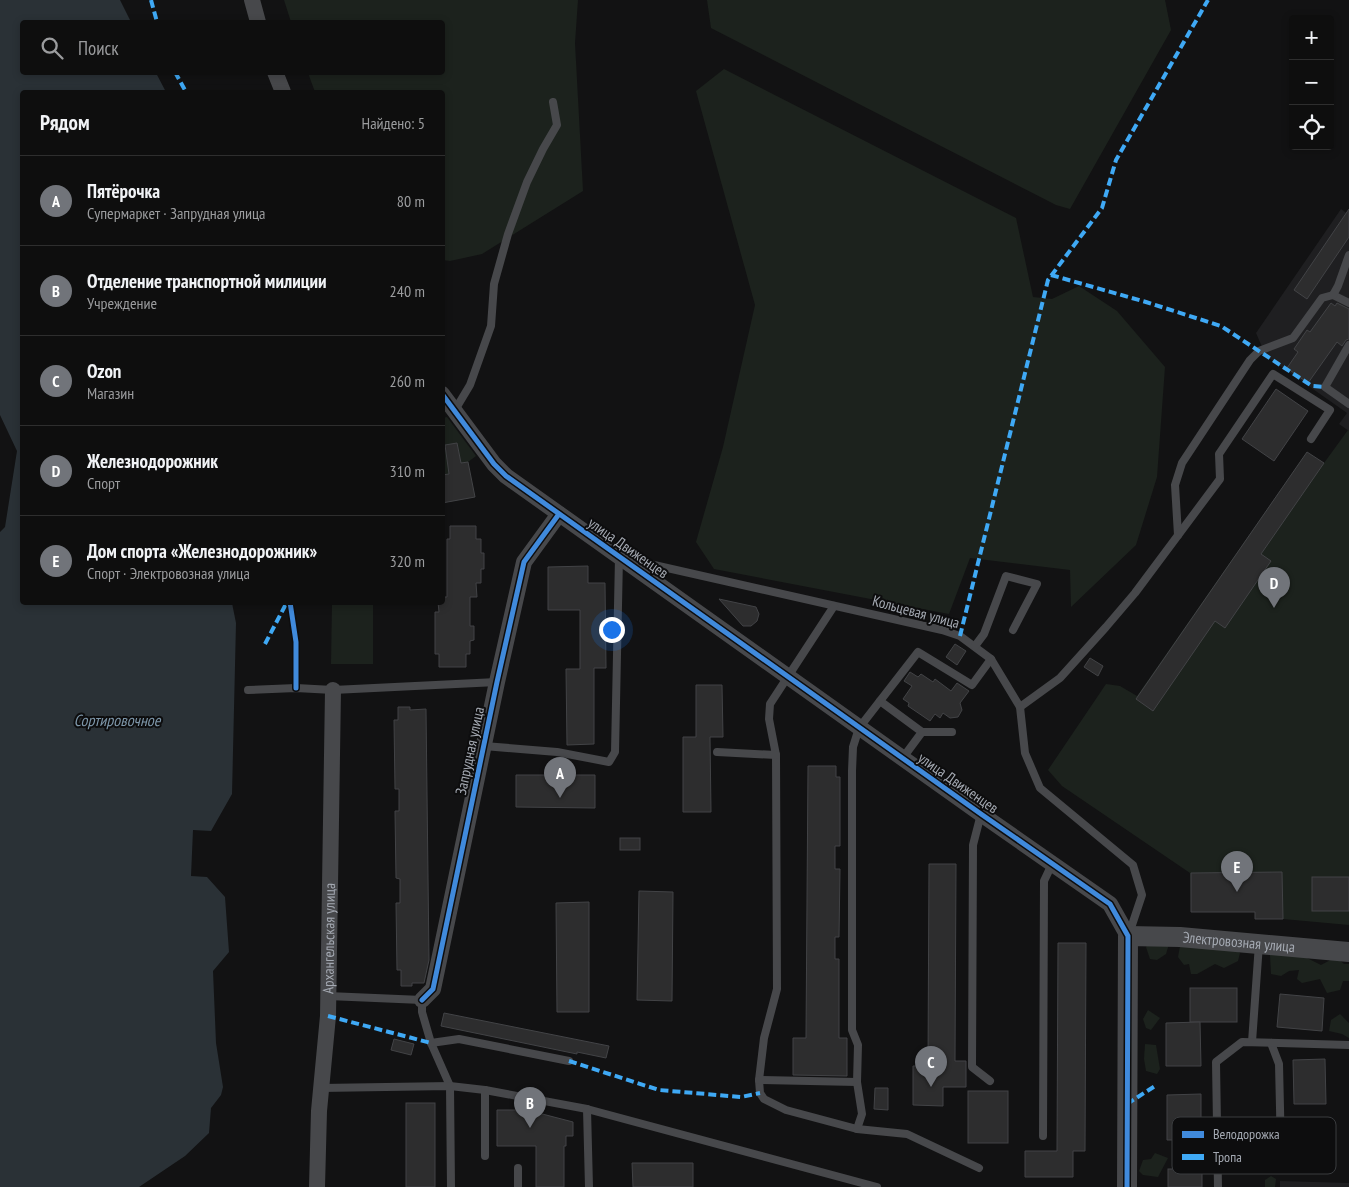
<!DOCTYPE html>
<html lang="ru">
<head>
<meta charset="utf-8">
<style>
  body { margin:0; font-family:"PT Sans Narrow",sans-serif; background:#1c1c1c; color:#f1f3f6 }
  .controls { position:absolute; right:15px; top:15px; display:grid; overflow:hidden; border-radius:5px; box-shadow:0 2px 8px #0003 }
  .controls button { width:45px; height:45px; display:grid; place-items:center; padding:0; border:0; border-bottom:1px solid #2e2e2e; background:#0e0e0e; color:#f1f3f6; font:25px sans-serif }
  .you { position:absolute; left:611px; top:629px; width:18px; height:18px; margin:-12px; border:4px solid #fff; border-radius:50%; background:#1a73e8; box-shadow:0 0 0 8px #1a73e833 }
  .badge { display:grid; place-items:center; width:32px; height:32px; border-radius:50%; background:#71747a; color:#fff; font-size:16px; font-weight:700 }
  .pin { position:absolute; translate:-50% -41px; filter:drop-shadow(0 1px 2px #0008) }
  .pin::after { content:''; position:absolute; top:26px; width:18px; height:15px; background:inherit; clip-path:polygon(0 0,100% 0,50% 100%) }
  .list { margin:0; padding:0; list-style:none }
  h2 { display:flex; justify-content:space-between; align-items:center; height:65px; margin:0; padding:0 20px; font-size:21px }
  h2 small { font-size:16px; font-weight:400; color:#9b9c9e }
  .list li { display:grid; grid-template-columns:32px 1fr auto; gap:15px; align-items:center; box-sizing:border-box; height:90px; padding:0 20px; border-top:1px solid #2e2e2e }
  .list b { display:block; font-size:19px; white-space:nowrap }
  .list p { margin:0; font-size:16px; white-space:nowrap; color:#9b9c9e }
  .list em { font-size:16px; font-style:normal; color:#9b9c9e }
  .icon { flex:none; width:28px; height:28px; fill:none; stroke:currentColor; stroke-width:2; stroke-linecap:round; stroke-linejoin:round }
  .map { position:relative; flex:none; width:1349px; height:1187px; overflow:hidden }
  .search { position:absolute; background:#0e0e0e; box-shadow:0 2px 8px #0003; left:20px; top:20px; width:425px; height:55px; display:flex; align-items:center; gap:12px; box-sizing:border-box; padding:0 18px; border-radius:5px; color:#9b9c9e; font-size:19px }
  .panel { position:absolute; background:#0e0e0e; box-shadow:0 2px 8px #0003; left:20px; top:90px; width:425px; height:515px; border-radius:5px }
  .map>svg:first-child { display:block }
  .built { fill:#1f1f21 }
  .green { fill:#1c221d }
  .water { fill:#2a3136 }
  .building { fill:#2d2d2e; stroke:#424346 }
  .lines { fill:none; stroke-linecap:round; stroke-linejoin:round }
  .service { stroke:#47484b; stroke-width:8 }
  .minor { stroke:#47484b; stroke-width:16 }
  .tertiary { stroke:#47484b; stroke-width:20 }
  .quiet { stroke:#3fa9f5; stroke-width:4; stroke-dasharray:8 4; stroke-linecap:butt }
  .cycleway-casing { stroke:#0d0d0e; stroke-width:8 }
  .cycleway { stroke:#408adc; stroke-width:5 }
  .labels { text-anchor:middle; stroke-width:4; stroke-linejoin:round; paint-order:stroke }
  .street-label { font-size:15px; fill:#a4a9b2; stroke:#0d0d0e }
  .water-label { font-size:16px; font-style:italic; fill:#7e97aa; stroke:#0d0d0e }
  .key { fill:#0d0d0e; stroke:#3a3c3f; stroke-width:1 }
  .key-label { font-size:14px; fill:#a4a9b2 }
</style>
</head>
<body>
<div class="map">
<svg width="1349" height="1187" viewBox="0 0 1349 1187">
  <rect width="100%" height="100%" fill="#121213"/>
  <g class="built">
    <path d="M1341,209L1349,215V431L1339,424L1347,413L1266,356L1256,333Z"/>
    <path d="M1280,1181L1349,1183V1187H1280Z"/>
  </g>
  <g class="green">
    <path d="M284,0H578L575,43L583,191L482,254L450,261L443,260L442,92H315L308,73L442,72V22H291Z"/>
    <path d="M707,0H1165L1171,30L1070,209L1056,205L711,28Z"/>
    <path d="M724,69L1016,218L1033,297L1052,299L1079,286L1117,311L1165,367L1157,477L1136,545L1071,607L1070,570L970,558L949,614L714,569L696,542L723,447L755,305L696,91Z"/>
    <path d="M447,417L476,456L468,462L475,497L443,503L442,418Z"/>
    <path d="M1348,430L1349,431V925L1283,919L1255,912H1191L1190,873L1062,786L1048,770L1106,684L1120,686L1137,696L1307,452L1324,463Z"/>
    <path d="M332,603H373V664H331Z"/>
    <path d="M1153,937L1169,944L1166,954L1157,960L1150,959L1146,947Z"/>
    <path d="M1180,946L1232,948L1240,953L1238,961L1224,968L1215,964L1197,974H1191L1189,964L1184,965L1178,957Z"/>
    <path d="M1297,953L1321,965L1336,957L1344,964H1349V981H1343L1340,990L1327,993L1320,979L1302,983L1297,979L1299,970L1289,971L1281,976L1271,974L1270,955Z"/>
    <path d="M1148,1010L1160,1018L1151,1030L1146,1028L1143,1019Z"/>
    <path d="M1340,1014L1349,1023V1038L1342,1034L1329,1031L1331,1020Z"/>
    <path d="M1145,1044L1156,1045L1160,1069L1157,1074L1146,1071L1144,1059Z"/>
    <path d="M1155,1153L1168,1158L1158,1177L1143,1175L1139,1171L1143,1160L1151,1159Z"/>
    <path d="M1271,1176L1276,1179L1275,1187H1265V1180Z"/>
  </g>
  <path class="water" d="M0,0H120L131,22H22V72L156,73L166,92H22V602L232,603L236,623L232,794L211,831L193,830L191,876L207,877L225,897L229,952L213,971L216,1043L223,1087L221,1095L211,1108L209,1133L185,1156L139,1187H0V532L5,527L17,451L0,415Z"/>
  <g class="building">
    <path d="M1349,209V237L1307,299L1294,290Z"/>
    <path d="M1331,303L1335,306L1337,303L1349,309V339L1346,340L1342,346L1337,342L1308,383L1287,368L1298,352L1294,349L1307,330L1310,332Z"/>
    <path d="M1276,389L1308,411L1274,461L1242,439Z"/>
    <path d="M457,443L461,463L468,462L475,497L442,503V475L449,474L445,445Z"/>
    <path d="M1307,452L1324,463L1261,554L1271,561L1225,628L1215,621L1153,711L1136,699Z"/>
    <path d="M450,526H476V539H481V553H484V569H481V583H476L477,597H470V626H474V640L470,641V654H466V667H439V654H435V612H439L438,602H442V597H447V539H450Z"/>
    <path d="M588,566V583H605L606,668H594V744L567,745L566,669H580V610H548V567Z"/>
    <path d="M719,599L756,607L759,614L757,621L751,626H743Z"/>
    <path d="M955,644L966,651L957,665L946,657Z"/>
    <path d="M1090,658L1103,666L1098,676L1084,667Z"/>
    <path d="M910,672L918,677L921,674L933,682L935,679L951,691L957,683L969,691L960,703L962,710L958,717L950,718L943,713L940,718L935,714L930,721L908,706L909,703L903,699L912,686L904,681Z"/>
    <path d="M696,685H722L723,737H710L711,812H683V737H696Z"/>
    <path d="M398,707H410V710L426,709L429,960L424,983H412V986H401V970H397L396,903H400V879L396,878L395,811H399V789H395L394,720H398Z"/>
    <path d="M808,766H836V777H840V846H835V869H840L839,937H835V959H839V1038H847V1076L793,1075V1038H806Z"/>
    <path d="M516,775H595V808L516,807Z"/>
    <rect x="620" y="838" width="20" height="12"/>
    <path d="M929,864H956L955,1061H966V1087H943V1106L913,1105V1066H928Z"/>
    <path d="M1282,872L1283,919H1255V912H1191V873Z"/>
    <rect x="1312" y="877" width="37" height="34"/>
    <path d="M639,891L673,892L672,1001L637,1000Z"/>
    <path d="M589,902V1012H557L556,903Z"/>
    <path d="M1058,943H1086L1085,1151H1073V1177H1025V1151H1057Z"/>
    <rect x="1190" y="988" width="47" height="34"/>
    <path d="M1280,994L1324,998L1322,1031L1277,1027Z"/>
    <path d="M444,1013L609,1046L606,1058L577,1052V1054L441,1026Z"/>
    <path d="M1200,1022L1201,1066H1166V1023Z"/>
    <path d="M394,1039L414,1044L411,1055L391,1050Z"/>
    <path d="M1325,1059L1326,1104H1294L1293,1060Z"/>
    <path d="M875,1088H888V1110L874,1109Z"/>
    <rect x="968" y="1091" width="40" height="52"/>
    <path d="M1201,1094V1140H1167V1095Z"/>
    <rect x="406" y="1103" width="29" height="84"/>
    <path d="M497,1110H527L573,1122V1136H566V1146H564V1187H536V1146H497Z"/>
    <path d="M632,1163H693V1187H633Z"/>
    <rect x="1168" y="1169" width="34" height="18"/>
  </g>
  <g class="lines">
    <g class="service">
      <path d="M1333,295L1349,303"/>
      <path d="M1349,345L1325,387L1349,404"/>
      <path d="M455,410L470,385L491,326L494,284L508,234L527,182L543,149L557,125L553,102"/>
      <path d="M1178,535L1175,485L1182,463L1250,360L1259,351L1293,338L1322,298L1333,295L1338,286L1349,255"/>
      <path d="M632,560L942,630L960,636L991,659L1020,707L1025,753L1040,788L1133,865L1142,895L1129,934"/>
      <path d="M834,606L770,704L769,719L776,755L777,989L764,1038L759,1080L760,1093L764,1099L786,1110L857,1129L907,1134L979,1168"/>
      <path d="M975,646L984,634L1006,576L1037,584L1013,630"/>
      <path d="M248,690L296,688L333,690L497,682"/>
      <path d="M880,701L922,732L902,759"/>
      <path d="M1020,707L1060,678L1106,627L1135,593L1220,479L1219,454L1273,374L1330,410L1311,439"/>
      <path d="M922,732H952"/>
      <path d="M484,746L557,752L609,762L615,752L619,557"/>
      <path d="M717,752L776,755"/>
      <path d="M981,814L973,845L972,1067L990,1081"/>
      <path d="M328,996L422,1000V1012L431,1043L450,1086L451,1187"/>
      <path d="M1252,1042L1259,944"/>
      <path d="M431,1043L459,1039L569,1061"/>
      <path d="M1271,1043L1279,1064L1281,1152"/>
      <path d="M759,1080L857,1082"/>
      <path d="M321,1088L450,1086L485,1090L587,1109L877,1187"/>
      <path d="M587,1109L589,1187"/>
      <path d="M857,1129L862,1114L857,1082L858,1045L852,1030V771L853,747L859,728L918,652L972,685L991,659"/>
      <path d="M1043,1136L1044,881L1052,864"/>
      <path d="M485,1156V1090"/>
      <path d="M518,1187V1168"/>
      <path d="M1218,1187L1216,1062L1242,1042L1349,1045"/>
    </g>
    <g class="minor">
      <path d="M252,0L258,22"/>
      <path d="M275,72L283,92"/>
      <path d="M442,394L494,464L506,476L981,814L1110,904L1128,936"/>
      <path d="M422,1000L433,989L497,682L524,562L559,514"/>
      <path id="s1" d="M317,1187L319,1111L328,1016L333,690"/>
    </g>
    <path class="tertiary" id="s2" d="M1127,1187L1128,936L1180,937L1349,952"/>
    <g class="quiet">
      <path d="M151,0L157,22"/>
      <path d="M175,72L186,92"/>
      <path d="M1051,275L1146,302L1221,326L1312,386L1325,387"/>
      <path d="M960,636L1048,280L1102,208L1116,160L1208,0"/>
      <path d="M265,644L287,602"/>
      <path d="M328,1016L431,1043"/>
      <path d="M569,1061L659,1090L741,1097L760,1093"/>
      <path d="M1127,1104L1155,1086"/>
    </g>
    <g class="cycleway-casing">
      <g id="cycleway">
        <path d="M442,394L494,464L506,476L981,814L1110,904L1128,936L1127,1187"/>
        <path d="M290,602L296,642V688"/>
        <path d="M422,1000L433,989L497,682L524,562L559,514"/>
      </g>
    </g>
    <use href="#cycleway" class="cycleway"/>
  </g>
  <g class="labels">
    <g class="street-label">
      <text transform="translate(628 548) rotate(35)" y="5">улица Движенцев</text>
      <text transform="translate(916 612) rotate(15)" y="5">Кольцевая улица</text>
      <text transform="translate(470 751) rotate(-78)" y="5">Запрудная улица</text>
      <text transform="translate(958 783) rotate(35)" y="5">улица Движенцев</text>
      <text dy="5" stroke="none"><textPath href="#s1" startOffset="249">Архангельская улица</textPath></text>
      <text dy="5" stroke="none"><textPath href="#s2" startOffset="362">Электровозная улица</textPath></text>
    </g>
    <g class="water-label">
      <text x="117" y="726">Сортировочное</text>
    </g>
  </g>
  <rect x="1172" y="1117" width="164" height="57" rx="8" class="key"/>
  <rect x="1182" y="1131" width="22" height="7" fill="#408adc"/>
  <rect x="1182" y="1154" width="22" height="6" fill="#3fa9f5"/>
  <g class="key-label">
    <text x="1213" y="1139">Велодорожка</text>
    <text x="1213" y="1162">Тропа</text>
  </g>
</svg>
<div class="controls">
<button>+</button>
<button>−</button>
<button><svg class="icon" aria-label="locate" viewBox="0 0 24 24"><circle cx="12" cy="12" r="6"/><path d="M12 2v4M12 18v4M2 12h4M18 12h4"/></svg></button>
</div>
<div class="you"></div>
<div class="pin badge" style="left:560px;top:798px">A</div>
<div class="pin badge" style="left:530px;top:1128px">B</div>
<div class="pin badge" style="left:931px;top:1087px">C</div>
<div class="pin badge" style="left:1274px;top:608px">D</div>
<div class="pin badge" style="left:1237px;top:892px">E</div>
<div class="search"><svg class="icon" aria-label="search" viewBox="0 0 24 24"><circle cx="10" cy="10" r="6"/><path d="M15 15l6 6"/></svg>Поиск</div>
<section class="panel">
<h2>Рядом<small>Найдено: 5</small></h2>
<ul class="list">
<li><span class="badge">A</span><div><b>Пятёрочка</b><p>Супермаркет · Запрудная улица</p></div><em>80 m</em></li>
<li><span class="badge">B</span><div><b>Отделение транспортной милиции</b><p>Учреждение</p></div><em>240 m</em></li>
<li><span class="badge">C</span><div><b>Ozon</b><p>Магазин</p></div><em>260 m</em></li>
<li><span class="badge">D</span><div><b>Железнодорожник</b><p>Спорт</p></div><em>310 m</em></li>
<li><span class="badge">E</span><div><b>Дом спорта «Железнодорожник»</b><p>Спорт · Электровозная улица</p></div><em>320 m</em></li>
</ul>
</section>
</div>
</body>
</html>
